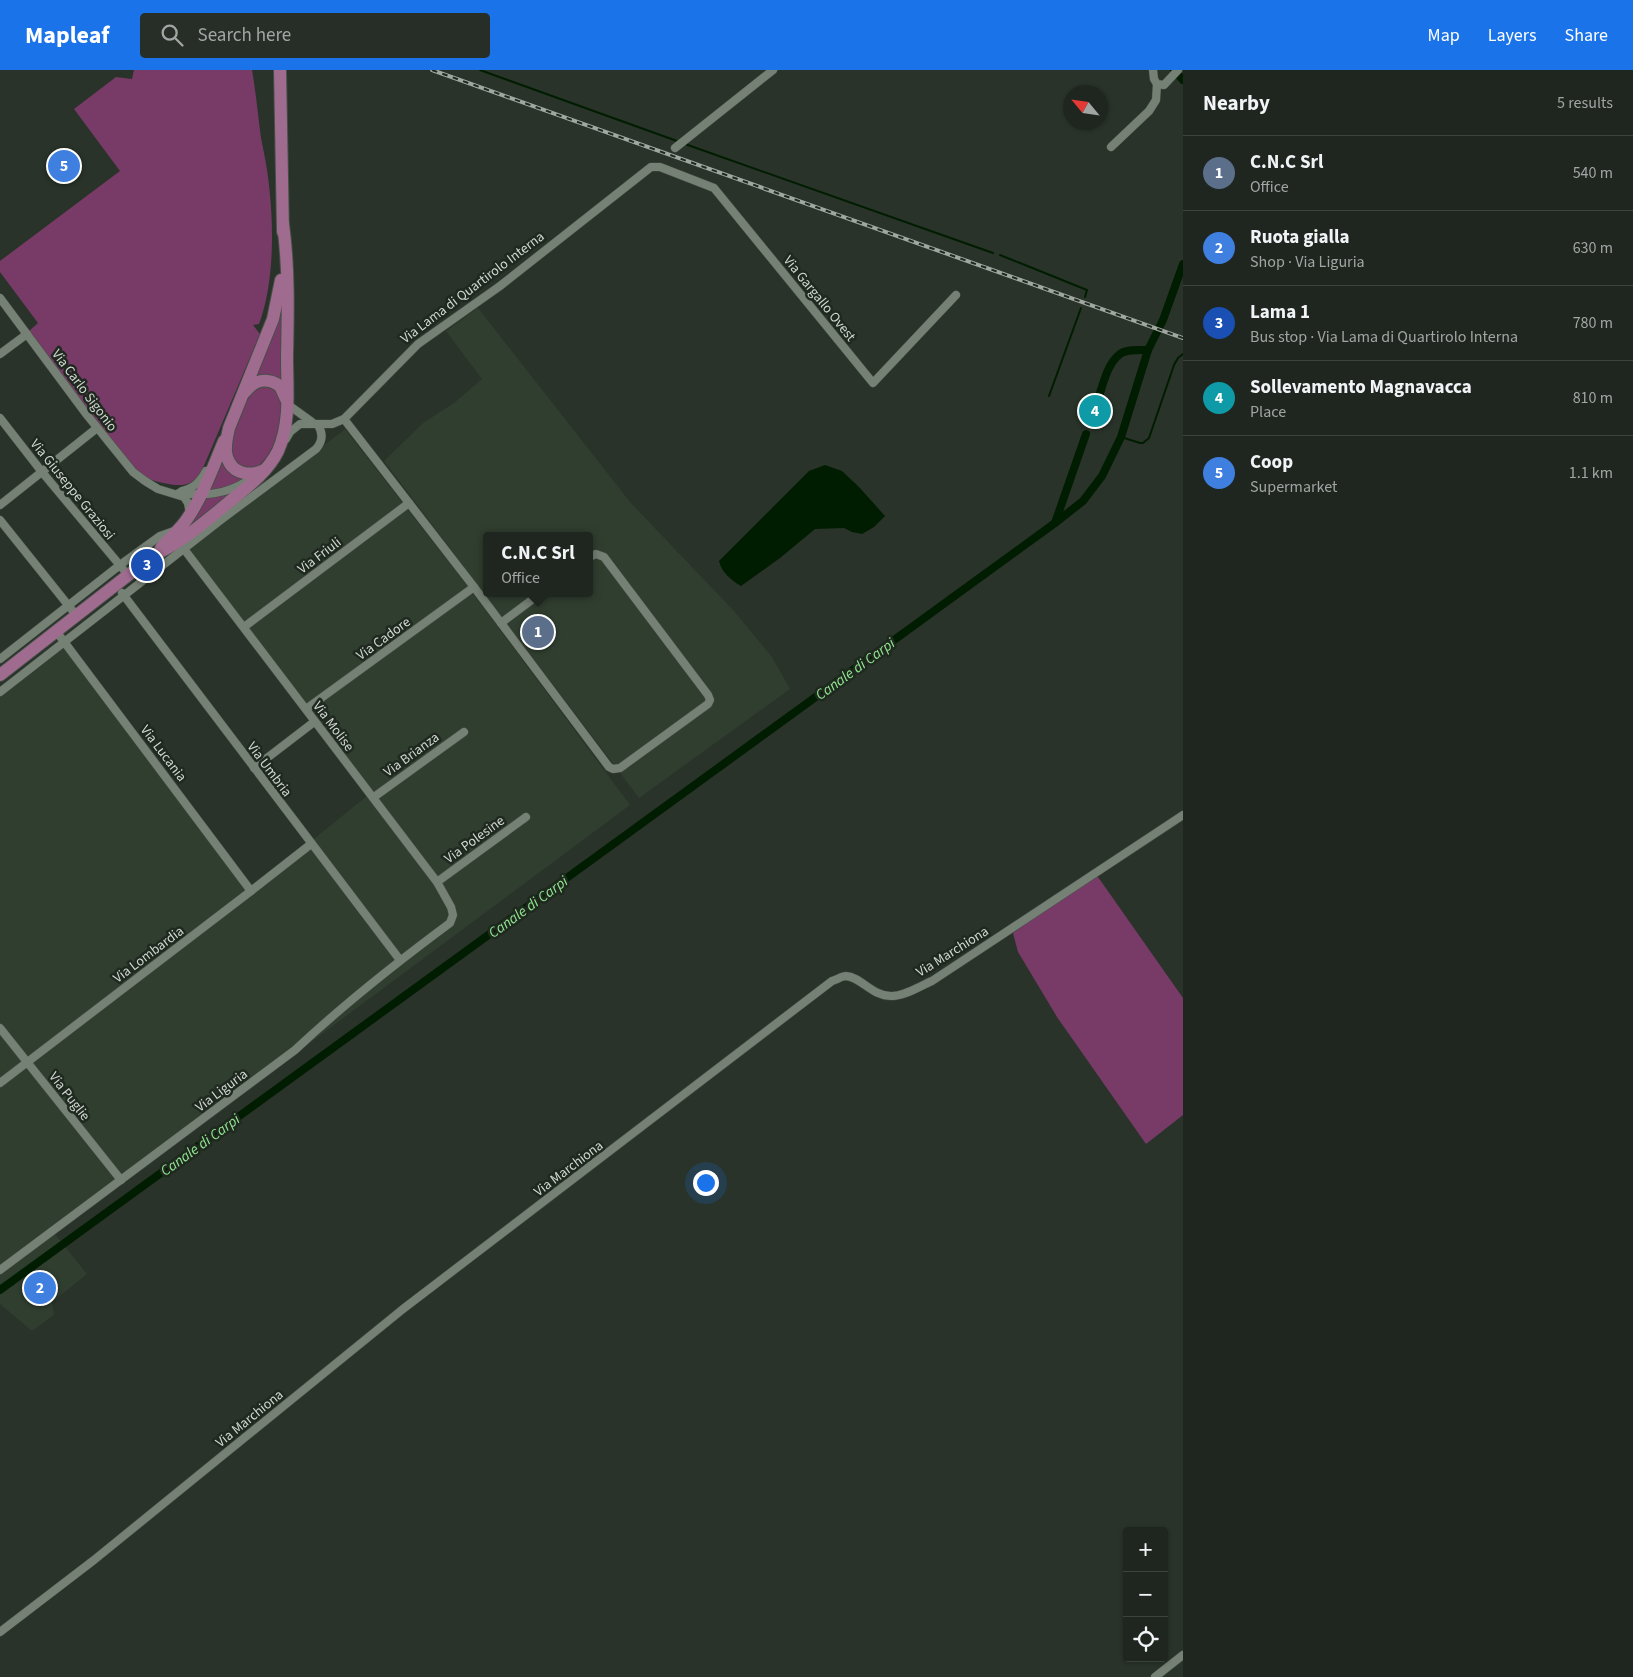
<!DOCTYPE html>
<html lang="en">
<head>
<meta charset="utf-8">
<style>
  body { margin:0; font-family:"Source Sans 3",sans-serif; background:#272e28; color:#f1f3f6 }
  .controls { position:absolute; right:15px; bottom:15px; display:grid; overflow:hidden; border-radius:5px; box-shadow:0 1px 4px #0004 }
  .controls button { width:45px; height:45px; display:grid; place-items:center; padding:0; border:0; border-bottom:1px solid #3c433d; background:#1f261f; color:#f1f3f6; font:25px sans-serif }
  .compass { position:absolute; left:1063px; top:15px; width:45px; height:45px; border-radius:50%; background:#1f261f; box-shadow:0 1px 4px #0004; rotate:299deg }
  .you { position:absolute; left:705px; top:1112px; width:18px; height:18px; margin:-12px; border:4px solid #fff; border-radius:50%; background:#1a73e8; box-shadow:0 0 0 8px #1a73e833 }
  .badge { display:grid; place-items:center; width:32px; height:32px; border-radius:50%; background:#1a73e8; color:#fff; font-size:16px; font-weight:700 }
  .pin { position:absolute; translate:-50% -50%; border:2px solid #fff; box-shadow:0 1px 5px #0006 }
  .popup { position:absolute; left:483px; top:462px; width:110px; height:65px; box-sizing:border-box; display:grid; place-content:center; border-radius:5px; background:#1f261f; filter:drop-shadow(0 1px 4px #0005); font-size:16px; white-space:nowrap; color:#a1a5a4 }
  .popup b { font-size:19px; color:#f1f3f6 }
  .popup::after { content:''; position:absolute; left:50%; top:100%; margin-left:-10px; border:10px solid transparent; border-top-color:#1f261f }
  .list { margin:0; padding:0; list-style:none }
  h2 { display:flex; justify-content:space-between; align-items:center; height:65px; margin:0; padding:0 20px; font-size:21px }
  h2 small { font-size:16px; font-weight:400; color:#a1a5a4 }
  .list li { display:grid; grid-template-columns:32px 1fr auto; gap:15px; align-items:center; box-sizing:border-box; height:75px; padding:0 20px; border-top:1px solid #3c433d }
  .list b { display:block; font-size:19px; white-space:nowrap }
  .list p { margin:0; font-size:16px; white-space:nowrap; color:#a1a5a4 }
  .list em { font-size:16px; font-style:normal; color:#a1a5a4 }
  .icon { flex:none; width:28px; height:28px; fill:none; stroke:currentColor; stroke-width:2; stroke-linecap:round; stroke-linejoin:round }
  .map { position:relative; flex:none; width:1183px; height:1607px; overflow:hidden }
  header { display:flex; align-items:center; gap:30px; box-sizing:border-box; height:70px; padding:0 25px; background:#1a73e8; color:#fff }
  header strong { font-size:24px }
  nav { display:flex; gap:28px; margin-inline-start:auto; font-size:18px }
  .search { width:350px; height:45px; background:#272e28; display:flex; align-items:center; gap:12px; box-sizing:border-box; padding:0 18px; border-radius:5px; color:#a1a5a4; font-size:19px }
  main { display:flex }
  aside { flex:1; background:#1f261f }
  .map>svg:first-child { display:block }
  .built { fill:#303e2f; fill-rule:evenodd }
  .green { fill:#783b68 }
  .water { fill:#001d01 }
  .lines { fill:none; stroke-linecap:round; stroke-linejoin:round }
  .stream { stroke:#001d01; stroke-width:2 }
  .canal { stroke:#001d01; stroke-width:8 }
  .minor-casing { stroke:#474f47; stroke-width:9 }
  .primary-casing { stroke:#474f47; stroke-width:14 }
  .minor { stroke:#768175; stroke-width:8 }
  .primary { stroke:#9f6c8f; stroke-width:12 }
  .rail-casing { stroke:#a0a7a0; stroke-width:4 }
  .rail { stroke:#1f291f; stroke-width:2; stroke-dasharray:5.5; stroke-linecap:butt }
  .labels { text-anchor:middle; stroke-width:5; stroke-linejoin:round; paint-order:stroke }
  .street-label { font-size:14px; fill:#d1d7d1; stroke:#1f291f }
  .water-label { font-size:15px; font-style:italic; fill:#92e791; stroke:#1f291f }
</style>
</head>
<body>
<header>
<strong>Mapleaf</strong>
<div class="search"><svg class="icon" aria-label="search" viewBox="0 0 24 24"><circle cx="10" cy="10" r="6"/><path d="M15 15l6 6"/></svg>Search here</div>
<nav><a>Map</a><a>Layers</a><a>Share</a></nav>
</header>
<main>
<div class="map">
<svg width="1183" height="1607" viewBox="0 0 1183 1607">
  <rect width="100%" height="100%" fill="#293329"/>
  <g class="built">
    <path d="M478,238L630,432L733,540L772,587L790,619L639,728L384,391L423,353L454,333L482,309L446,261ZM487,466H589V523H487Z"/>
    <path d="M345,359L475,526L630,735L54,1163L87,1204L52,1232L54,1245L32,1261L0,1234V625L63,575L251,820L368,725L185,483Z"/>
  </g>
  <g class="green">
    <path d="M134,0H252C256,23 258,46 261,68C262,73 263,78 264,83C274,132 277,207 259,254L253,255L260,264L203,398C193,417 182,417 163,413C156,411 149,410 144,406C138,403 133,398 128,394L28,262L38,253L0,202V191L120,101L74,39L116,7L132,9Z"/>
    <path d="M281,231L283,313L253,310Z"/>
    <path d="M265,316C272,318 278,320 280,327C287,345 274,384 259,395C255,398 249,398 244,399L232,390L230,373L249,326L255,319Z"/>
    <path d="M220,386C227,399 229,403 242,410L233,416L205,422Z"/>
    <path d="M234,421L193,455L191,453L203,429Z"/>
    <path d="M1092,806L1098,807L1183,928V1045L1146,1074L1057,947L1018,882L1013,863Z"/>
  </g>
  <path class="water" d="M825,395L842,401L859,417L885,446L874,457L862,464L852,462L844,458L815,459L780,488L741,516C731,510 722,503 719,491L809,401Z"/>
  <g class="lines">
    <g class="stream">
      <path d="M480,0L677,71"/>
      <path d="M685,74L993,183"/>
      <path d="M1000,185L1087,220L1085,227"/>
      <path d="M1049,326L1081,238"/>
      <path d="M1121,367L1140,373H1143L1149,368L1174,295L1178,288L1183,284"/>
    </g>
    <g class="canal">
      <path d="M1174,0L1183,10"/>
      <path d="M1096,335C1102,320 1106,294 1120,284C1127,279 1139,280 1148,280"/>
      <path d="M1055,453L1086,364"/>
      <path d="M0,1220L1055,453L1083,431L1102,406L1121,367L1148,280L1163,250L1183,194"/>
    </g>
    <g class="minor-casing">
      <g id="minor">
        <path d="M1153,0L1154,9L1157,14L1164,15L1178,0"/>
        <path d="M1111,77L1149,41L1156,30L1157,14"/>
        <path d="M675,78L773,0"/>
        <path d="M0,228L87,345L133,402L145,411L158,419L184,427L188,433L190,444"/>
        <path d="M0,284L27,264"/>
        <path d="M287,334L312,352"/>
        <path d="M0,348L42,402L128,505"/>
        <path d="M344,349L474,517L609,697L613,699L620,698L708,634L710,630L708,625L604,487L596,484L589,487"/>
        <path d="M286,369L290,362L300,354H332L344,349L418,274L500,216L651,97H660L714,118L873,313L956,225"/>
        <path d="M182,421C194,418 200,412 206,401"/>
        <path d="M179,423C204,426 225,425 247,411"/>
        <path d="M0,435L97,358"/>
        <path d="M0,450L76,545"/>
        <path d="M122,523L400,890"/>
        <path d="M501,553L541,523"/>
        <path d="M244,557L409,433"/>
        <path d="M56,561L251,821"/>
        <path d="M0,589L120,495L160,466L174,461"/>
        <path d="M0,622L222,449L316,379C323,371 323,363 318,355"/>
        <path d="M306,639L474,517"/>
        <path d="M254,698L314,652"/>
        <path d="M374,727L464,662"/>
        <path d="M437,812L526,747"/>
        <path d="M0,958L121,1110"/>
        <path d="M0,1013L251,821L311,774"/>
        <path d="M0,1200L295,980C344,934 396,893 450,853L453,845L451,837L437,812L184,479"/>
        <path d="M0,1562L94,1490L403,1239L832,911C836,910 842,906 846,906C861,907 873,927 892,926C905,926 920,916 932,911L1183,745"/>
        <path d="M1155,1607L1183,1585"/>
      </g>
    </g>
    <g class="primary-casing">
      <g id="primary">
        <path d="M280,0L283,162"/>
        <path d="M245,322C254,310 267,307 280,316L286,329"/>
        <path d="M264,400C250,407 232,404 227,387C224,378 227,367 229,358L273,249L281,210"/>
        <path d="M161,478C169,468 180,460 187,449C203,426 213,397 224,371"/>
        <path d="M0,605L154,485C180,473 201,455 223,437C243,420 266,405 278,381C291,352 287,317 287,287C288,242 289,198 283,154"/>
      </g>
    </g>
    <use href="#minor" class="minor"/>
    <use href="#primary" class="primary"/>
    <g class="rail-casing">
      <path id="rail" d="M432,0L1183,268"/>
    </g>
    <use href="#rail" class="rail"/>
  </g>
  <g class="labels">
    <g class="street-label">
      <text transform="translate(472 217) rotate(-37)" y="5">Via Lama di Quartirolo Interna</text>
      <text transform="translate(820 228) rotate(51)" y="5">Via Gargallo Ovest</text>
      <text transform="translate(85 320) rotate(53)" y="5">Via Carlo Sigonio</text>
      <text transform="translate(73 419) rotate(51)" y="5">Via Giuseppe Graziosi</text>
      <text transform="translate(319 485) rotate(-37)" y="5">Via Friuli</text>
      <text transform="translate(383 568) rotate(-36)" y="5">Via Cadore</text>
      <text transform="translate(334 656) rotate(53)" y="5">Via Molise</text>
      <text transform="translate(164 683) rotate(53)" y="5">Via Lucania</text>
      <text transform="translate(411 684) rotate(-36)" y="5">Via Brianza</text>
      <text transform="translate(270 699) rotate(53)" y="5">Via Umbria</text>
      <text transform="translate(474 769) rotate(-36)" y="5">Via Polesine</text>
      <text transform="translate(952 881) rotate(-32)" y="5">Via Marchiona</text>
      <text transform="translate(148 884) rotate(-37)" y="5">Via Lombardia</text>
      <text transform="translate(221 1020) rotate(-37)" y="5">Via Liguria</text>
      <text transform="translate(70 1026) rotate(52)" y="5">Via Puglie</text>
      <text transform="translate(568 1098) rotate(-37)" y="5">Via Marchiona</text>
      <text transform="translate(249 1348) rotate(-39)" y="5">Via Marchiona</text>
    </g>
    <g class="water-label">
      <text transform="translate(855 599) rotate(-36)" y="5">Canale di Carpi</text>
      <text transform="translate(528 837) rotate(-36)" y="5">Canale di Carpi</text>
      <text transform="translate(200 1075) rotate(-36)" y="5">Canale di Carpi</text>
    </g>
  </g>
</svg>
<div class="controls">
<button>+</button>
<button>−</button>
<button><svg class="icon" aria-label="locate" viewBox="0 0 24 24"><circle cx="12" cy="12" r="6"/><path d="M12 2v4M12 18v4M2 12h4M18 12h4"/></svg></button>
</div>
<svg class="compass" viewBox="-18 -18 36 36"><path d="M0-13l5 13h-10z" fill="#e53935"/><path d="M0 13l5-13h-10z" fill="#a1a5a4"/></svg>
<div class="you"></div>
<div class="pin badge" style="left:538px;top:562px;background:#5c6f8a">1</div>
<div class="popup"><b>C.N.C Srl</b>Office</div>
<div class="pin badge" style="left:40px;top:1218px;background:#3f7fe0">2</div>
<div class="pin badge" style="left:147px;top:495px;background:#1a4fb4">3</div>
<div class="pin badge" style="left:1095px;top:341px;background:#0f9aa8">4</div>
<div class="pin badge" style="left:64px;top:96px;background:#3f7fe0">5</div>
</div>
<aside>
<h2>Nearby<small>5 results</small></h2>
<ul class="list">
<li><span class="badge" style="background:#5c6f8a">1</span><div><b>C.N.C Srl</b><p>Office</p></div><em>540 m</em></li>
<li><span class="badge" style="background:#3f7fe0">2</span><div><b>Ruota gialla</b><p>Shop · Via Liguria</p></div><em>630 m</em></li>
<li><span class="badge" style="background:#1a4fb4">3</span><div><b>Lama 1</b><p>Bus stop · Via Lama di Quartirolo Interna</p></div><em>780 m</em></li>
<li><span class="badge" style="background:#0f9aa8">4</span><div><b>Sollevamento Magnavacca</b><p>Place</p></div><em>810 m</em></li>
<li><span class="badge" style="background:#3f7fe0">5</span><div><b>Coop</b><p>Supermarket</p></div><em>1.1 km</em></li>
</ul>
</aside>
</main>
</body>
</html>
